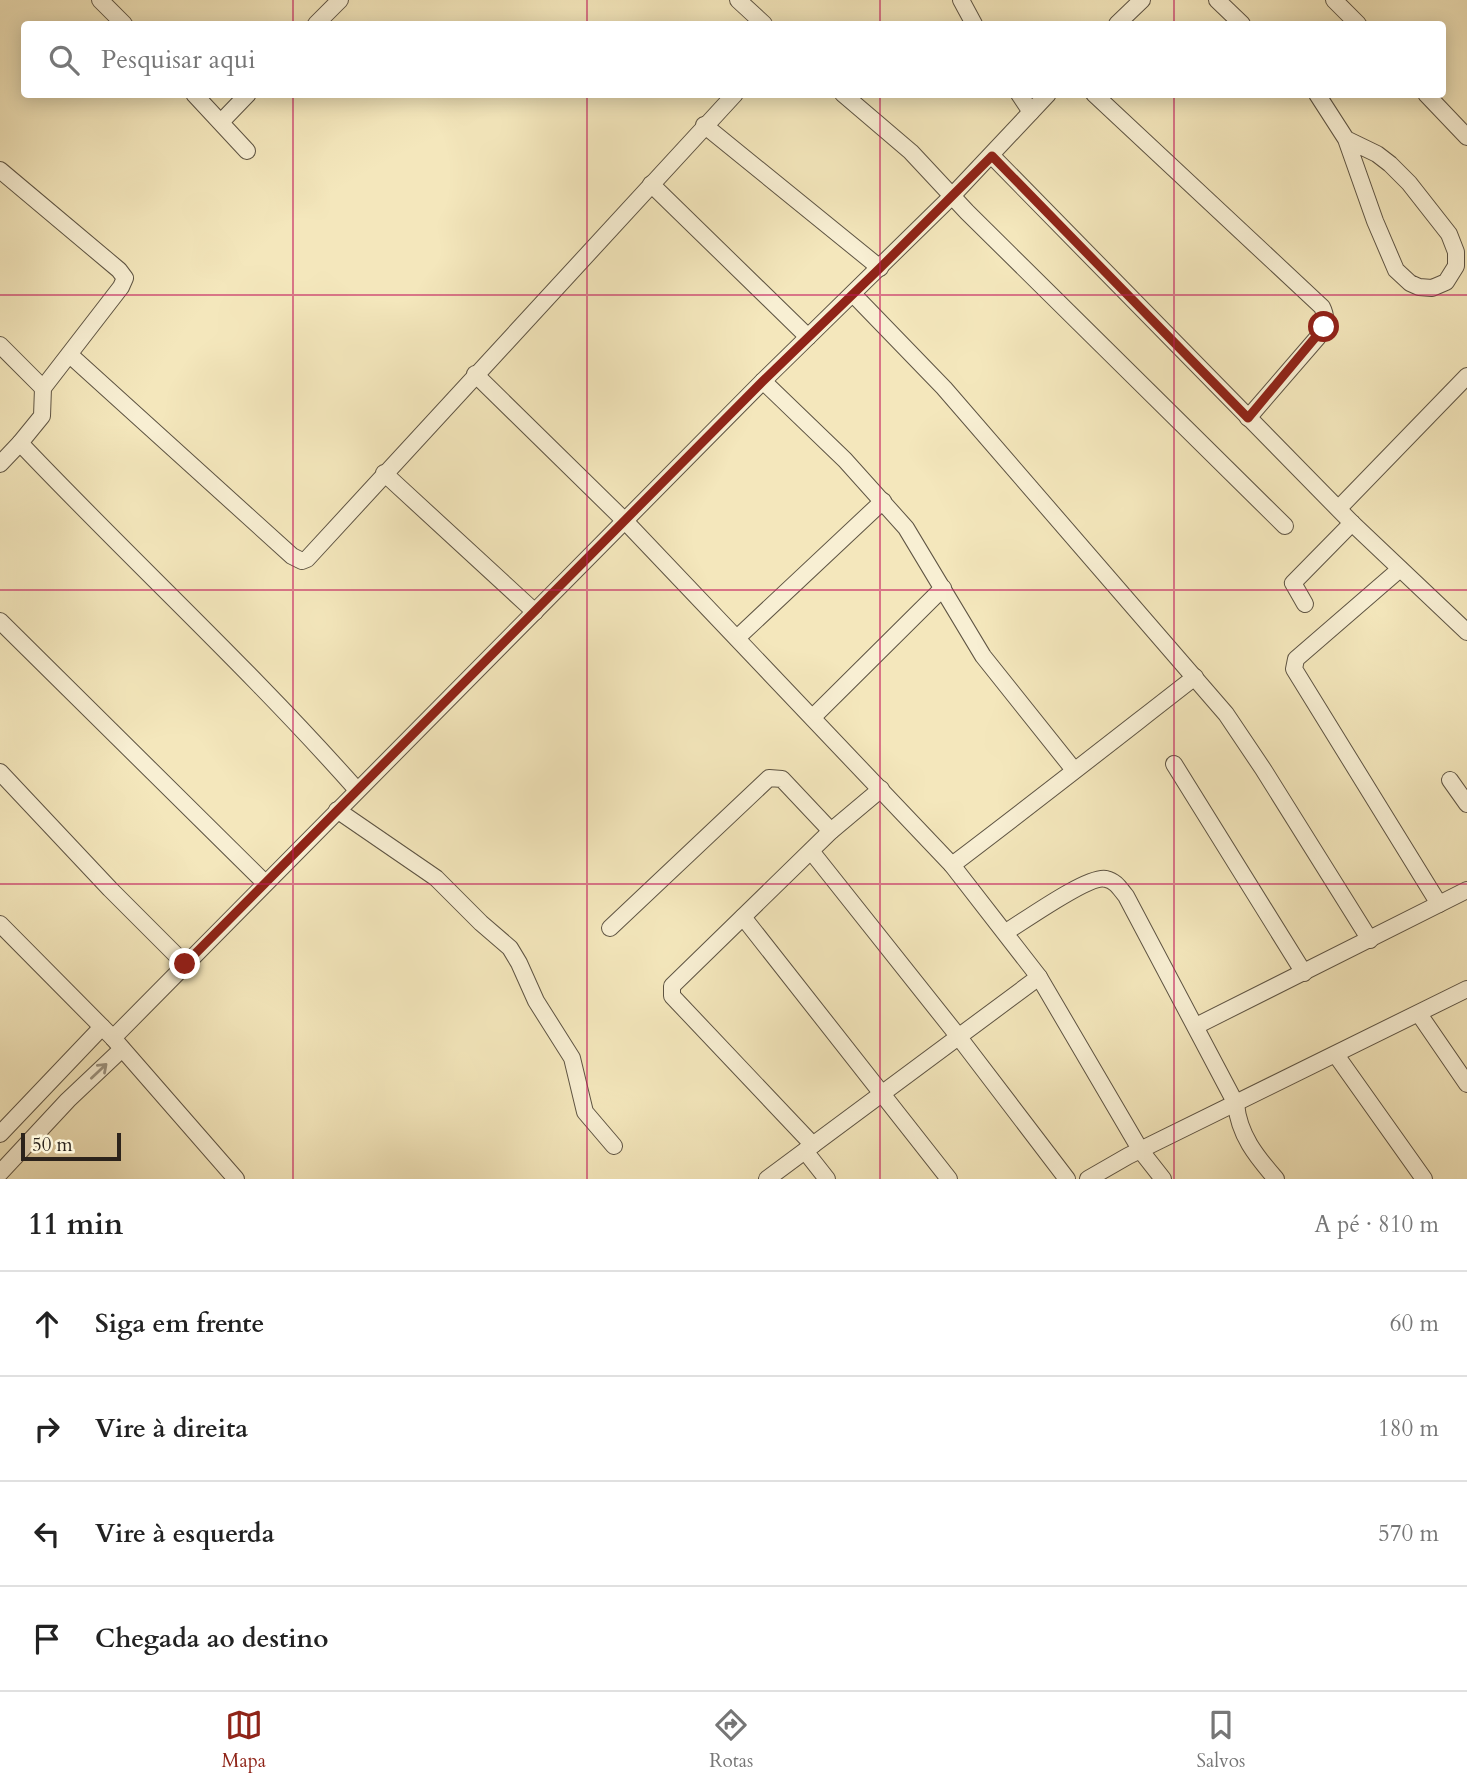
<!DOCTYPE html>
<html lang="pt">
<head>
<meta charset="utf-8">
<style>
  body { margin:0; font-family:Cardo,serif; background:#f2f2f2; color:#222 }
  .scale { position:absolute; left:21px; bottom:18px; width:100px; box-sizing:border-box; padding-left:7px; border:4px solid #2c231b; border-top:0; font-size:19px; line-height:24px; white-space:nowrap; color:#2c231b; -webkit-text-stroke:5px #f8efd3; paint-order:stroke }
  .stop { position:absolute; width:21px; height:21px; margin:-16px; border:5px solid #8f2418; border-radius:50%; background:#fff }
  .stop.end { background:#8f2418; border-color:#fff; box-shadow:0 2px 7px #0008 }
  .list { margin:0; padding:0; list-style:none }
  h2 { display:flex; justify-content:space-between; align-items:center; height:91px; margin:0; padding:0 28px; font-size:30px }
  h2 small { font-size:23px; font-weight:400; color:#767676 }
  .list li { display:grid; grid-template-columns:46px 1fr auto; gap:21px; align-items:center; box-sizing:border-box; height:105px; padding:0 28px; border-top:2px solid #e0e0e0 }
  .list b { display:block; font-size:26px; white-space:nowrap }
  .list em { font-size:23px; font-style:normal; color:#767676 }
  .icon { flex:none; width:38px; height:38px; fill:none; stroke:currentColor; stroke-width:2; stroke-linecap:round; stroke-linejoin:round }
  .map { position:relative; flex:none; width:1467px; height:1179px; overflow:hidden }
  .search { position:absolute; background:#fff; box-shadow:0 4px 18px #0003; left:21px; right:21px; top:21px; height:77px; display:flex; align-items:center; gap:18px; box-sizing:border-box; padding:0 24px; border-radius:7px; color:#767676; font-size:26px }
  .sheet { height:511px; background:#fff }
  nav { display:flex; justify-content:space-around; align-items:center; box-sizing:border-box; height:98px; border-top:2px solid #e0e0e0; background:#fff; font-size:19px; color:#767676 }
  nav a { display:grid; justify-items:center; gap:4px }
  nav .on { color:#8f2418 }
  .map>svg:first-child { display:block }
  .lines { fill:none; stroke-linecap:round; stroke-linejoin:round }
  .minor-casing { stroke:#5e5443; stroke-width:18 }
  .minor { stroke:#f8efd3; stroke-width:16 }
  .oneway { stroke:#9c9380 }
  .route { stroke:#8f2418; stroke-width:9 }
  .grid { fill:none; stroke:#c2185b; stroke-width:2; stroke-opacity:0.55 }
</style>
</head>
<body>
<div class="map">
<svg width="1467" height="1179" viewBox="0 0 1467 1179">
  <rect width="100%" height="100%" fill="#f4e7bc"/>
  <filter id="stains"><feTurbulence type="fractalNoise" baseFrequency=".00286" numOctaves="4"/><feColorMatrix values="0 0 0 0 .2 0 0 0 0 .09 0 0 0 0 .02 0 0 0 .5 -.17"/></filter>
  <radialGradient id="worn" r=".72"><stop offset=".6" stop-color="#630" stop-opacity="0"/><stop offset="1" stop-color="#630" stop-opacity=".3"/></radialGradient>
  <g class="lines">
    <g class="minor-casing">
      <g id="minor">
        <path d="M100,0L124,24"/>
        <path d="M738,0L764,24"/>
        <path d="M961,0L974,24"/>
        <path d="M1217,0L1242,24"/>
        <path d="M1334,0L1358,24"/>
        <path d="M316,24L340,0"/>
        <path d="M1117,24L1142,0"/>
        <path d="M194,94L247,151"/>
        <path d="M843,94L911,152L967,212L1285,526"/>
        <path d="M1019,94L1031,112"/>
        <path d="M1094,94L1322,307C1328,319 1325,326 1318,337L1248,418"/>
        <path d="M1317,94L1346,139L1375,221L1396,270L1410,283L1419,287L1432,288L1446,282L1456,266V252L1449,234L1409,183L1390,164L1377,154L1346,139"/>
        <path d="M1426,94L1467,137"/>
        <path d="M221,122L248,94"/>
        <path d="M704,125L880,268"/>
        <path d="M992,156L1352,523L1467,632"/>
        <path d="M0,170L119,270L125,278L121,287L43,388L42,416L20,443L0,464"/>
        <path d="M651,184L808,337"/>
        <path d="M853,294L944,388L1226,714L1263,769L1370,940"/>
        <path d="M0,345L43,388"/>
        <path d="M70,355L292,556L302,561L307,559L735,94"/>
        <path d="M475,374L625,521L952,865L1039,977L1141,1151L1163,1179"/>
        <path d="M763,381L845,460L906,528L983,656L1074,770"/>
        <path d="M20,443C131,560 250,669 357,790"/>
        <path d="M384,473L535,612"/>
        <path d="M1339,508L1467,376"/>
        <path d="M1400,569L1296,659L1294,669L1439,904"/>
        <path d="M1305,604L1293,583L1352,523"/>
        <path d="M0,621L265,883"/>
        <path d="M737,638L883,501"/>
        <path d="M813,717L943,588"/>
        <path d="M1174,764L1304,973"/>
        <path d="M0,772L110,889L185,964"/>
        <path d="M1450,780L1467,804"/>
        <path d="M337,810L436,878L481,923L510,948L519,963L536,1001L572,1058L585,1112L614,1146"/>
        <path d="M811,851L958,1036L1067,1179"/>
        <path d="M952,865C1034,803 1114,740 1195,677"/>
        <path d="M743,917L949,1179"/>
        <path d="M0,924L113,1038L236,1179"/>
        <path d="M610,928L769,778L782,779L831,831"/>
        <path d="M1006,932C1024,921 1090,874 1106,879C1116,881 1120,889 1126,896L1236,1104C1239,1135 1256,1156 1276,1179"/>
        <path d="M1419,1014L1467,1084"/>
        <path d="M1196,1026L1467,890"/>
        <path d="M113,1038L763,381L952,196L1048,94"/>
        <path d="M1336,1055L1424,1179"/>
        <path d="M0,1134L102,1027"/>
        <path d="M813,1145L672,996V986L831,831L881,789"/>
        <path d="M805,1151L827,1179"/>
        <path d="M0,1173L68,1100L122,1049"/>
        <path d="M767,1179L1039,977"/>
        <path d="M1088,1179L1128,1156L1467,989"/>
      </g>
    </g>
    <use href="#minor" class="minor"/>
  </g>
  <defs><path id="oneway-shaft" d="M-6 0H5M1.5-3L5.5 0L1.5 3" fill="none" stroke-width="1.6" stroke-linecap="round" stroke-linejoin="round" transform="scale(1.75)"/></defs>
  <use class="oneway" href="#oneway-shaft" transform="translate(99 1071) rotate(-43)"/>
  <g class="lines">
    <path class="route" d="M185,964L763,381L880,268L992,156L1248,418L1324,327"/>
  </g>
  <path class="grid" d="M293,0V24M587,0V24M880,0V24M1174,0V24M293,94V1179M587,94V1179M880,94V1179M1174,94V1179M0,295H1467M0,590H1467M0,884H1467"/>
  <rect width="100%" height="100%" filter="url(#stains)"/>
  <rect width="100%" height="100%" fill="url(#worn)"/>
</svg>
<div class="scale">50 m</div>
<div class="stop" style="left:1324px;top:327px"></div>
<div class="stop end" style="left:185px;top:964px"></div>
<div class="search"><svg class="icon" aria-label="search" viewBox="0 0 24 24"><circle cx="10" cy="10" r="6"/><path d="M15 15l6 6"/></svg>Pesquisar aqui</div>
</div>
<section class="sheet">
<h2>11 min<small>A pé · 810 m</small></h2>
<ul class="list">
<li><svg class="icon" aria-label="ahead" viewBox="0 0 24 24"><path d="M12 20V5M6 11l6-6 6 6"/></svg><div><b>Siga em frente</b></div><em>60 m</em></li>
<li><svg class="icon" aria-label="right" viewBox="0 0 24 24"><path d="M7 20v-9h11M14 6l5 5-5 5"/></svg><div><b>Vire à direita</b></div><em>180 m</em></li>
<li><svg class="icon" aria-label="left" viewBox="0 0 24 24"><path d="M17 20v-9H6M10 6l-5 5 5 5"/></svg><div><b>Vire à esquerda</b></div><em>570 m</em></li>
<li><svg class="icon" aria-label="arrive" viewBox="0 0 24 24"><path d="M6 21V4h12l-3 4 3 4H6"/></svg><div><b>Chegada ao destino</b></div></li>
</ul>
</section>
<nav>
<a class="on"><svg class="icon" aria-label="map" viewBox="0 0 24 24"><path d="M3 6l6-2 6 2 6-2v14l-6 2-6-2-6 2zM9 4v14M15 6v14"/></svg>Mapa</a>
<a><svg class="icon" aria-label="directions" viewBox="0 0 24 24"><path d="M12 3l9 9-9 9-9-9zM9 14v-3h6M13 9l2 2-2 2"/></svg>Rotas</a>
<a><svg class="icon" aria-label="saved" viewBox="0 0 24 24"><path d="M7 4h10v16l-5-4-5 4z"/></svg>Salvos</a>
</nav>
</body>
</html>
